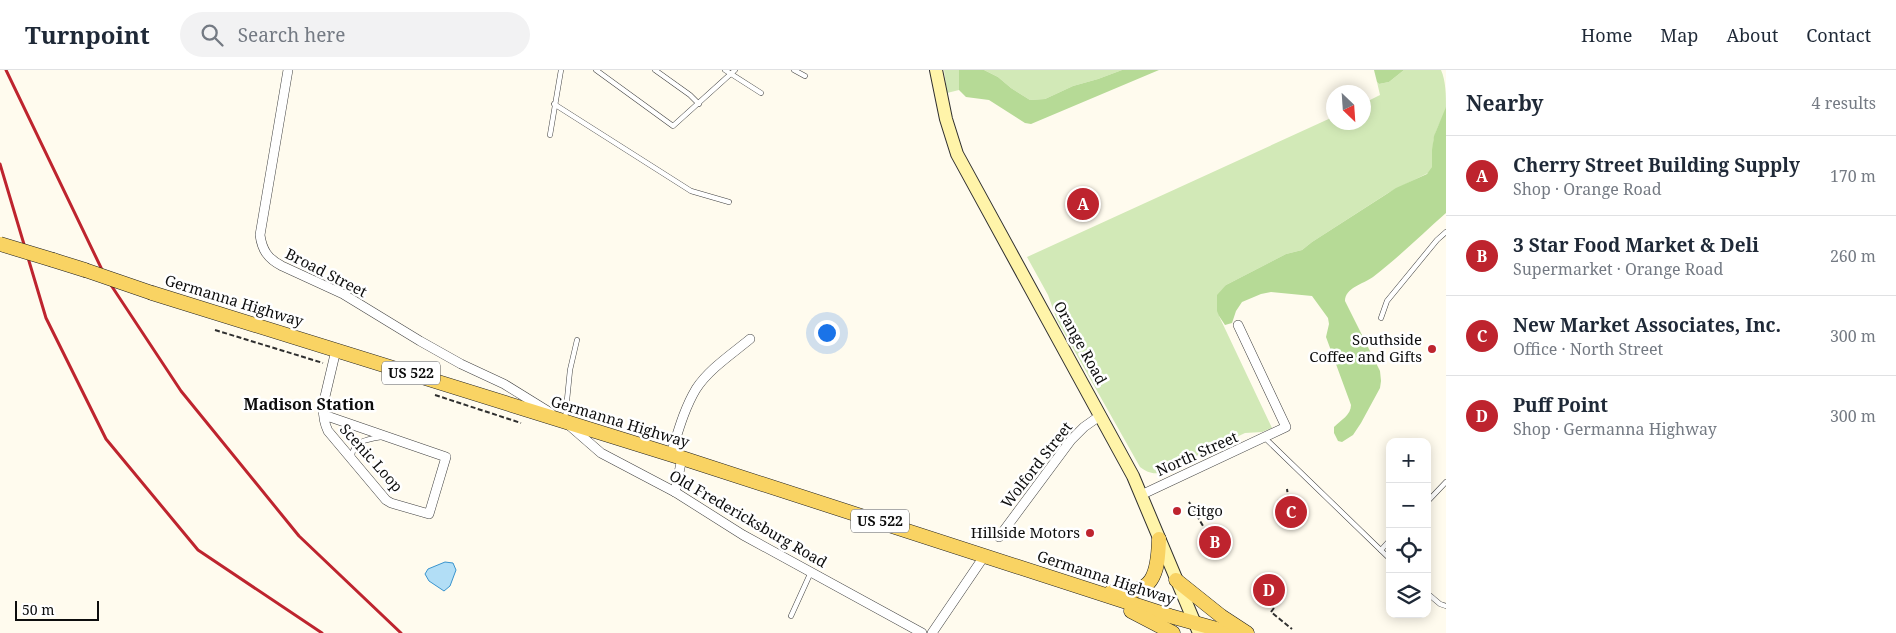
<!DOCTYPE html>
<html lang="en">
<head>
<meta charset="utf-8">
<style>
  body { margin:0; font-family:"Noto Serif",serif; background:#f2f2f3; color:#1f2937 }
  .controls { position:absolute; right:15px; bottom:15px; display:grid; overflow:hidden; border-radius:10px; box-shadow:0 2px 12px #0003 }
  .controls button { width:45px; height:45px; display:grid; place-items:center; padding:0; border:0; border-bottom:1px solid #e0e1e3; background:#fff; color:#1f2937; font:25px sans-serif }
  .compass { position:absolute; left:1326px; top:15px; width:45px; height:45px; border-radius:50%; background:#fff; box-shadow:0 2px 12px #0003; rotate:155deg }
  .scale { position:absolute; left:15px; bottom:12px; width:84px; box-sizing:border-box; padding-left:5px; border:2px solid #0d0d0d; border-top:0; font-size:14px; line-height:18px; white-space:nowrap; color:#0d0d0d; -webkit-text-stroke:4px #fff; paint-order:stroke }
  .you { position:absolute; left:826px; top:262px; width:18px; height:18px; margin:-12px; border:4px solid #fff; border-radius:50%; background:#1a73e8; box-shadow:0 0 0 8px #1a73e833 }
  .badge { display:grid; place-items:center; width:32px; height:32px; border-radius:50%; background:#be242e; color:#fff; font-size:16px; font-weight:700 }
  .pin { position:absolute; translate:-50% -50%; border:2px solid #fff; box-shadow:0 1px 5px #0006 }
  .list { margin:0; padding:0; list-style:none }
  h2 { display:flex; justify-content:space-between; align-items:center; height:65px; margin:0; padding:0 20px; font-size:21px }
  h2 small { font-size:16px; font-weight:400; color:#747a83 }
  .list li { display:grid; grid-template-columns:32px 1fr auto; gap:15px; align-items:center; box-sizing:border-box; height:80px; padding:0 20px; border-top:1px solid #e0e1e3 }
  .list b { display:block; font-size:19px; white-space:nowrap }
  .list p { margin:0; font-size:16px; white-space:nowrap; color:#747a83 }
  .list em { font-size:16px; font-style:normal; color:#747a83 }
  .icon { flex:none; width:28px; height:28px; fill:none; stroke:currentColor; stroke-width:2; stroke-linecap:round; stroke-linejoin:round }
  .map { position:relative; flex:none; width:1446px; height:563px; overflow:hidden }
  header { display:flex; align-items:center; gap:30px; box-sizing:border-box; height:70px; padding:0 25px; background:#fff; border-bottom:1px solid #e0e1e3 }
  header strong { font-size:24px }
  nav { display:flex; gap:28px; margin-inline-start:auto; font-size:18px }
  .search { width:350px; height:45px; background:#f2f2f3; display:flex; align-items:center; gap:12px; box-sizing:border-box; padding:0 18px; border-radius:28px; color:#747a83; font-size:19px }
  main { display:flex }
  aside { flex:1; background:#fff }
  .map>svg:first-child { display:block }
  .green { fill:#d2e9b7 }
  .forest { fill:#b6da96 }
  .water { fill:#b2def6; stroke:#3994ce }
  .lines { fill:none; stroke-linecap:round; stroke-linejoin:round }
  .service-casing { stroke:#404040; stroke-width:5.5 }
  .minor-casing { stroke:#404040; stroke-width:10 }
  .secondary-casing { stroke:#2f2f2f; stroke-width:14 }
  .primary-casing { stroke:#1e1e1e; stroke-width:15 }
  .path { stroke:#2f2f2f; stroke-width:2; stroke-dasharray:5 2.5; stroke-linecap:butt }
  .service { stroke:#fff; stroke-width:4.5 }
  .minor { stroke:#fff; stroke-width:9 }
  .secondary { stroke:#fff4a9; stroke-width:12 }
  .primary { stroke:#f9d363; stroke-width:14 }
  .rail { stroke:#be242e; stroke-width:3 }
  .primary-bridge-casing { stroke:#1e1e1e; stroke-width:15; stroke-linecap:butt }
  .primary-bridge { stroke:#f9d363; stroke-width:14 }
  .poi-dot { fill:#be242e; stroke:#fff; stroke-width:2 }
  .labels { text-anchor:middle; stroke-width:5; stroke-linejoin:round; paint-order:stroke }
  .shield { fill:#fff; stroke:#565656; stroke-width:1 }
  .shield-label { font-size:14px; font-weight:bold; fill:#0d0d0d }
  .street-label { font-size:15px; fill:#0d0d0d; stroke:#fff }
  .poi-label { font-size:15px; fill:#0d0d0d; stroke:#fff; text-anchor:end }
  .neighbourhood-label { font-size:16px; font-weight:bold; fill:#0d0d0d; stroke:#fff }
</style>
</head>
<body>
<header>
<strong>Turnpoint</strong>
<div class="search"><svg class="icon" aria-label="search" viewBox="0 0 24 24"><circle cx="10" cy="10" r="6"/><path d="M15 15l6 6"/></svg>Search here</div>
<nav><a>Home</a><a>Map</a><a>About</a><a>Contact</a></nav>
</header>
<main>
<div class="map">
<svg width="1446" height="563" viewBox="0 0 1446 563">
  <rect width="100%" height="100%" fill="#fffbee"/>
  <g class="green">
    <path d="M944,0H959V20L947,23Z"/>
    <path d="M984,0H1122L1098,9L1073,16L1045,29L1030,30L1011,18L998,7Z"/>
    <path d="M1404,0H1441C1446,11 1446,26 1446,38C1443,48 1437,57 1434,68C1431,79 1436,92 1430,102L1388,123L1312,172L1302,180L1286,184L1226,215L1218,237L1219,246L1272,358L1262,362L1245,363L1160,403C1151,404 1147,402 1140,397L1057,250L1048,225L1027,187L1333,47L1334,52H1364V33L1380,25L1377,12L1379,14L1389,12Z"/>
  </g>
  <g class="forest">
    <path d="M959,0H984L998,7L1011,18L1030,30L1045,29L1073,16L1098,9L1122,0H1159L1031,54L1025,53L989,30L966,27L959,20Z"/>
    <path d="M1374,0H1404L1389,12L1379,14L1377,12Z"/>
    <path d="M1446,37V143C1422,164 1398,188 1373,207C1363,214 1345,218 1345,231L1380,301L1381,311L1380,318L1361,353L1353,365L1342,372L1338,371L1334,363V357C1341,350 1351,345 1351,335L1326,267L1329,254L1328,248L1312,226L1271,222L1261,224L1242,232L1236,241L1232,253L1225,255L1219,246L1217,241V225L1226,215L1286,184L1302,180L1312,172L1396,118L1427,104L1432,97V80L1434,66Z"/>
  </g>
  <path class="water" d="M445,492L453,493L456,500L450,516L444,521L429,511L425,504L428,499Z"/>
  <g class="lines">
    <g class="service-casing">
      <g id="service">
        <path d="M596,0L673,56L735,0"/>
        <path d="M655,0L690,25L699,34"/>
        <path d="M725,0L761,23"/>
        <path d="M794,0L805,6"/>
        <path d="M554,34L691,121L729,132"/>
        <path d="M550,65L561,0"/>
        <path d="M1381,248L1387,231L1437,170L1446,162"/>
        <path d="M565,350L570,300L577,270"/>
        <path d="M1265,368L1390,489"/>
        <path d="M352,387C352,371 368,369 381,367"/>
        <path d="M1427,432L1446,412"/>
        <path d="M1381,480L1390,470"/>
        <path d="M1427,523L1440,534L1446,536"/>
        <path d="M791,546L811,502"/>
      </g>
    </g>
    <g class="minor-casing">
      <g id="minor">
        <path d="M288,0L260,165C262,180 268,189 282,196L343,224L420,271L461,294L504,314L551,343"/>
        <path d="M324,345L446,387L429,444L391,433L386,430L328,361C324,353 323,344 323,335L336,280"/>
        <path d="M570,356L601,383L675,422L743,465L922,563"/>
        <path d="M671,384C678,362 684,339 696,319C709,299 732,284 750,269"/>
        <path d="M675,422L682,388"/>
        <path d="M1141,425L1286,357L1238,255"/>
        <path d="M999,467L1071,370L1084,357L1101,345"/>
        <path d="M932,563L985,485"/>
      </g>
    </g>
    <g class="secondary-casing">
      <path id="secondary" d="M936,0L946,49L957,84L1133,406L1199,563"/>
    </g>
    <g class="primary-casing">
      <g id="primary">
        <path d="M53,190L85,200"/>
        <path d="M152,223L682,388L1170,546L1231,563"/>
        <path d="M1176,510L1221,546L1247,563"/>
        <path d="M1111,522C1154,526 1158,504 1159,469"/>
        <path d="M1131,541L1173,563"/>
      </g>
    </g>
    <g class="path">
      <path d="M215,260L323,293"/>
      <path d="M435,325L521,353"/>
      <path d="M1282,429L1291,437"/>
      <path d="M1278,431L1288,426L1287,419"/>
      <path d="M1189,432L1206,461"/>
      <path d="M1288,434L1292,430L1288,426"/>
      <path d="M1274,538L1271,542L1292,559"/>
    </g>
    <use href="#service" class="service"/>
    <use href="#minor" class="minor"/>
    <use href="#secondary" class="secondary"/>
    <use href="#primary" class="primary"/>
    <g class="rail">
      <path d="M6,0L105,206L181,321L299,466L401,563"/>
      <path d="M0,94L46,248L106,369L198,480L322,563"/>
    </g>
    <g class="primary-bridge-casing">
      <g id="primary-bridge">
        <path d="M0,174L53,190"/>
        <path d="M85,200L152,223"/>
      </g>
    </g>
    <use href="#primary-bridge" class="primary-bridge"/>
  </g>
  <g class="poi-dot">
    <circle cx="1432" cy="279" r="5"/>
    <circle cx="1177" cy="441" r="5"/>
    <circle cx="1090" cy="463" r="5"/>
  </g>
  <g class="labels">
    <g class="shield">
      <rect x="382" y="291.5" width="58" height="23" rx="4"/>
      <rect x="851" y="439.5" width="58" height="23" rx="4"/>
    </g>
    <g class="shield-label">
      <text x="411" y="308">US 522</text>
      <text x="880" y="456">US 522</text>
    </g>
    <g class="street-label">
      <text transform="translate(326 203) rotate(27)" y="5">Broad Street</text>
      <text transform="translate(234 231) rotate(17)" y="5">Germanna Highway</text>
      <text transform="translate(1080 273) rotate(61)" y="5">Orange Road</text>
      <text transform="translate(620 352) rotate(17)" y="5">Germanna Highway</text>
      <text transform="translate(1197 384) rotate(-24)" y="5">North Street</text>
      <text transform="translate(371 388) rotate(48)" y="5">Scenic Loop</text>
      <text transform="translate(1037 395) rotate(-52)" y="5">Wolford Street</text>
      <text transform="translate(748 449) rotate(30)" y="5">Old Fredericksburg Road</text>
      <text transform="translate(1106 508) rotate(18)" y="5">Germanna Highway</text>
    </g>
    <g class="poi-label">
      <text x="1422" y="275">Southside<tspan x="1422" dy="17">Coffee and Gifts</tspan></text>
      <text x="1187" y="446" text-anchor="start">Citgo</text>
      <text x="1080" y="468">Hillside Motors</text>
    </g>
    <g class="neighbourhood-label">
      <text x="309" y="340">Madison Station</text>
    </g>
  </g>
</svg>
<div class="controls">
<button>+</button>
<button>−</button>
<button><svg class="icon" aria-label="locate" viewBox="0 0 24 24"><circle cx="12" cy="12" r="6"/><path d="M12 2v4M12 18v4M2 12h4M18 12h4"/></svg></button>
<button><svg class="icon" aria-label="layers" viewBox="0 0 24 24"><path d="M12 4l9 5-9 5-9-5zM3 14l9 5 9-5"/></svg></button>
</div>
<svg class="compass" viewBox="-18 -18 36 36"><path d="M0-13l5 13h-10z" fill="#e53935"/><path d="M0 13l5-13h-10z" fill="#747a83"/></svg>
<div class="scale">50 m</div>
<div class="you"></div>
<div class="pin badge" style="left:1083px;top:134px">A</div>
<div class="pin badge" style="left:1215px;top:472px">B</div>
<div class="pin badge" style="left:1291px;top:442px">C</div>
<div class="pin badge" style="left:1269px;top:520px">D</div>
</div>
<aside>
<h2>Nearby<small>4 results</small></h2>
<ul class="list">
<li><span class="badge">A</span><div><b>Cherry Street Building Supply</b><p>Shop · Orange Road</p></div><em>170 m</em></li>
<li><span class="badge">B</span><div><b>3 Star Food Market &amp; Deli</b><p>Supermarket · Orange Road</p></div><em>260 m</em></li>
<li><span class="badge">C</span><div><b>New Market Associates, Inc.</b><p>Office · North Street</p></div><em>300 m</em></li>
<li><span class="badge">D</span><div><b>Puff Point</b><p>Shop · Germanna Highway</p></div><em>300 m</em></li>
</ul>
</aside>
</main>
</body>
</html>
